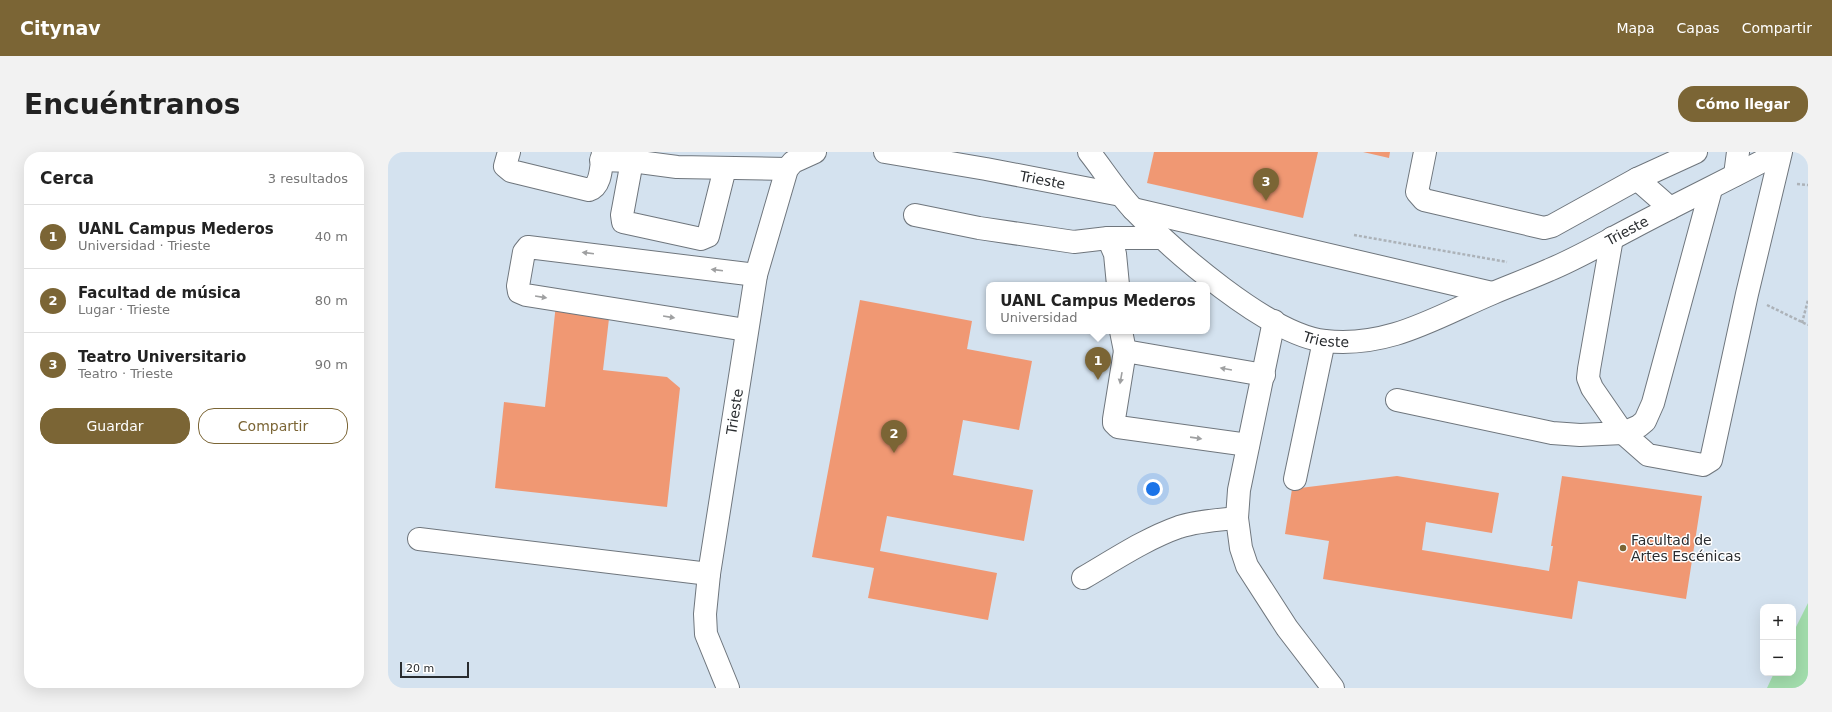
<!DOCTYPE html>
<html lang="es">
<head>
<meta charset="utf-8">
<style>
  body { margin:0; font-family:"DejaVu Sans",sans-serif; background:#f2f2f2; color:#222 }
  .controls { position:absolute; right:12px; bottom:12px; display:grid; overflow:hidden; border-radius:8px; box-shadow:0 4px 16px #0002 }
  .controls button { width:36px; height:36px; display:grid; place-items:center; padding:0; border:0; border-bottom:1px solid #e0e0e0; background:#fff; color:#222; font:20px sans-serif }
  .scale { position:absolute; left:12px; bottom:10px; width:69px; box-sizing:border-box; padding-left:4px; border:2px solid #292c2f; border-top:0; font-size:11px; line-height:14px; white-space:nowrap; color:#292c2f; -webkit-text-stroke:3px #fff; paint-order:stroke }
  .you { position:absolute; left:765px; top:337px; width:14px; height:14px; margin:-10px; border:3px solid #fff; border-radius:50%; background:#1a73e8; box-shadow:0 0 0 6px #1a73e833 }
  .badge { display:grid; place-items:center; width:26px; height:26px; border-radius:50%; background:#7b6535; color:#fff; font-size:13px; font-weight:700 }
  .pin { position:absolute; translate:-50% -33px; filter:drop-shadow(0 1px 2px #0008) }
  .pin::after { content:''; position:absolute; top:21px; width:14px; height:12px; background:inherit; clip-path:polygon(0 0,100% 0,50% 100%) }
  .popup { position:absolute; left:598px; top:130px; width:224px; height:52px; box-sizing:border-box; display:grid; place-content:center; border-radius:8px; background:#fff; filter:drop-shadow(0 1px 3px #0005); font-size:13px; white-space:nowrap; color:#767676 }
  .popup b { font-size:15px; color:#222 }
  .popup::after { content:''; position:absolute; left:50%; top:100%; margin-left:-8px; border:8px solid transparent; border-top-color:#fff }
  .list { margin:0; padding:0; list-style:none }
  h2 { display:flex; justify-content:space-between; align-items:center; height:52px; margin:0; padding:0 16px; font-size:17px }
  h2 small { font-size:13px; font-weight:400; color:#767676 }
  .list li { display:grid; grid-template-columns:26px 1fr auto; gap:12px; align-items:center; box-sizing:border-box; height:64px; padding:0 16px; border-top:1px solid #e0e0e0 }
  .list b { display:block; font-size:15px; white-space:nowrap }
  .list p { margin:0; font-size:13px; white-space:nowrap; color:#767676 }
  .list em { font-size:13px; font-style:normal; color:#767676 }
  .actions { display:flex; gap:8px; padding:12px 16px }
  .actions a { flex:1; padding:9px 0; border:1px solid #7b6535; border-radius:16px; text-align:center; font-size:14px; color:#7b6535 }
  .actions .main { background:#7b6535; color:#fff }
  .map { position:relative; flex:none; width:1420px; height:536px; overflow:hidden; border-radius:16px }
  header { display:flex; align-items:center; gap:24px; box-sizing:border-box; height:56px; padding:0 20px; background:#7b6535; color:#fff }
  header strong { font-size:19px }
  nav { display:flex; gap:22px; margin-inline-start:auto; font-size:14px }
  .intro { display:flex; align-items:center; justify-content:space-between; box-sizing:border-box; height:96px; padding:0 24px }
  h1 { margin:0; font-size:28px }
  .button { padding:10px 18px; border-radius:16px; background:#7b6535; color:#fff; font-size:14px; font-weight:700 }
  main { display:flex; gap:24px; padding:0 24px }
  aside { flex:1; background:#fff; border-radius:16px; box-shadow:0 4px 16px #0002 }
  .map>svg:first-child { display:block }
  .built { fill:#d4e2ef; fill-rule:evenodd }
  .green { fill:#a2ddac }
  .building { fill:#f09873 }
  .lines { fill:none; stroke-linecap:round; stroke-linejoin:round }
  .minor-casing { stroke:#6f767d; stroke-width:24 }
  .path { stroke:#acb2b8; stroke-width:2.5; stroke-dasharray:3 2; stroke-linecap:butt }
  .minor { stroke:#fff; stroke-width:22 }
  .oneway { fill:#9fa0a1 }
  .poi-dot { fill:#7b6535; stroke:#fff; stroke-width:1.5 }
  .labels { text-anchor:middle; stroke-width:3; stroke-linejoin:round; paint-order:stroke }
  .street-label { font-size:14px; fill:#292c2f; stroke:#fff }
  .poi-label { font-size:14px; fill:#292c2f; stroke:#fff; text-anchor:start }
</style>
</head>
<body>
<header>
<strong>Citynav</strong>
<nav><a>Mapa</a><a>Capas</a><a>Compartir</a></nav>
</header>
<div class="intro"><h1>Encuéntranos</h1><a class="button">Cómo llegar</a></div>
<main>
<aside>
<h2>Cerca<small>3 resultados</small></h2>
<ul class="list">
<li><span class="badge">1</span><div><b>UANL Campus Mederos</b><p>Universidad · Trieste</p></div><em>40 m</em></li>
<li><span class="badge">2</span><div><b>Facultad de música</b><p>Lugar · Trieste</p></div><em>80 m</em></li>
<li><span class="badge">3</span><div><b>Teatro Universitario</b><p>Teatro · Trieste</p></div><em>90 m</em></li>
</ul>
<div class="actions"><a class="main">Guardar</a><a>Compartir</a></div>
</aside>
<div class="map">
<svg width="1420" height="536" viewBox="0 0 1420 536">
  <rect width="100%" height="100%" fill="#e7eff6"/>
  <path class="built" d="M0,0H1420V536H0ZM601,133H819V179H601ZM1375,455H1405V521H1375Z"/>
  <path class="green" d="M1420,451V536H1379L1386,521H1405V481Z"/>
  <g class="building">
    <path d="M766,0H930L915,66L759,31Z"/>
    <path d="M975,0H1002L1001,6Z"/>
    <path d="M472,148L584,169L579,197L644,209L631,278L575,268L565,323L645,338L636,389L499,364L492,399L609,421L600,468L480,446L486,416L424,405Z"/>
    <path d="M168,152L222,158L215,218L279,225L292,236L279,355L107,336L116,250L157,255Z"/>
    <path d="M1009,324L1111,341L1104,381L1038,370L1034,398L1161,419L1165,394H1163L1174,324L1314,344L1298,447L1190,429L1184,467L935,427L941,389L897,382L904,337Z"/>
  </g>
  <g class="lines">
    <g class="minor-casing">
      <g id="minor">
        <path d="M121,0L117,14L123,19L201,38C214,34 213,13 215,0"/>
        <path id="s1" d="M497,0L598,17L733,43"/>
        <path id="s2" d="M701,0C716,19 729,40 746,58C784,98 881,183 937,189C1001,196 1048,165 1105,141C1124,133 1143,126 1161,118C1190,106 1217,90 1244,76C1293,50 1343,26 1392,0"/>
        <path d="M1037,0L1029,40L1036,48L1156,76L1164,74L1249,27L1308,0"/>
        <path d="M213,8L244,9L289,15L399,17"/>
        <path d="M244,9L234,63L235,70L313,87L320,84L337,16"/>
        <path d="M1347,23L1350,0"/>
        <path d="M1249,27L1282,56"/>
        <path d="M745,57L1104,141"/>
        <path d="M527,63L591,76L686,90L720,86H774"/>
        <path d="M720,86L727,102L730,133"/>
        <path d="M1224,86L1201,217L1200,226L1204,236L1235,281L1260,303L1315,313L1323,308L1359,142L1393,0"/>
        <path d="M886,169L851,338L849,366L853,396L859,414L899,476L945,536"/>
        <path d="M358,178L138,143L131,140L130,134L136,100L140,95L368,123"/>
        <path d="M733,179L737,199"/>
        <path d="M1009,248L1164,281L1192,283L1235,281L1251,274L1257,269L1265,251L1323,37"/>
        <path d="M860,293L730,275L726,271V267L737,199L876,223"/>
        <path d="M907,327L936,189"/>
        <path d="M31,387L321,422"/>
        <path d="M695,426C726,408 757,387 791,375C810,369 829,368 849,366"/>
        <path id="s3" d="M340,536L318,482L317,462L321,422L368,123L399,17L405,10L427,0"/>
      </g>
    </g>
    <g class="path">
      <path d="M1409,32L1420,33"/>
      <path d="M966,83L1119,110"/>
      <path d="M1379,153L1420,173"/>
      <path d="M1414,171L1420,148"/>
    </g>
    <use href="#minor" class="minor"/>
  </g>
  <defs><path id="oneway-solid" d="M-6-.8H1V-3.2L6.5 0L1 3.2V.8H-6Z"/></defs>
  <g class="oneway">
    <use href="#oneway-solid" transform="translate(200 101) rotate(-173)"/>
    <use href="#oneway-solid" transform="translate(329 118) rotate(-173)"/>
    <use href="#oneway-solid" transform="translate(153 145) rotate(9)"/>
    <use href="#oneway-solid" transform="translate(281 165) rotate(9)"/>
    <use href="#oneway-solid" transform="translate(838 217) rotate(-170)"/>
    <use href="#oneway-solid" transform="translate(733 226) rotate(100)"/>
    <use href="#oneway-solid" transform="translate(808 286) rotate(8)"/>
  </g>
  <circle class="poi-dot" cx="1235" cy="396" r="4"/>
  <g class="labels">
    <g class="street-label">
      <text dy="5" stroke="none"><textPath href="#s1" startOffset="160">Trieste</textPath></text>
      <text dy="5" stroke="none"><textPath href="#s2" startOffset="633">Trieste</textPath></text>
      <text dy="5" stroke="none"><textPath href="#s2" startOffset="309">Trieste</textPath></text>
      <text dy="5" stroke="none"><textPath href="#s3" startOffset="283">Trieste</textPath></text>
    </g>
    <g class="poi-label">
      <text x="1243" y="393">Facultad de<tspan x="1243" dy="16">Artes Escénicas</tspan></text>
    </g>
  </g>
</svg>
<div class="controls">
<button>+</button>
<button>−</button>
</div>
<div class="scale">20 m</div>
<div class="you"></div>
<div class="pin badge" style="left:710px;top:228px">1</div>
<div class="popup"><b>UANL Campus Mederos</b>Universidad</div>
<div class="pin badge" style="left:506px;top:301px">2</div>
<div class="pin badge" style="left:878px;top:49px">3</div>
</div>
</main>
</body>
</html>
